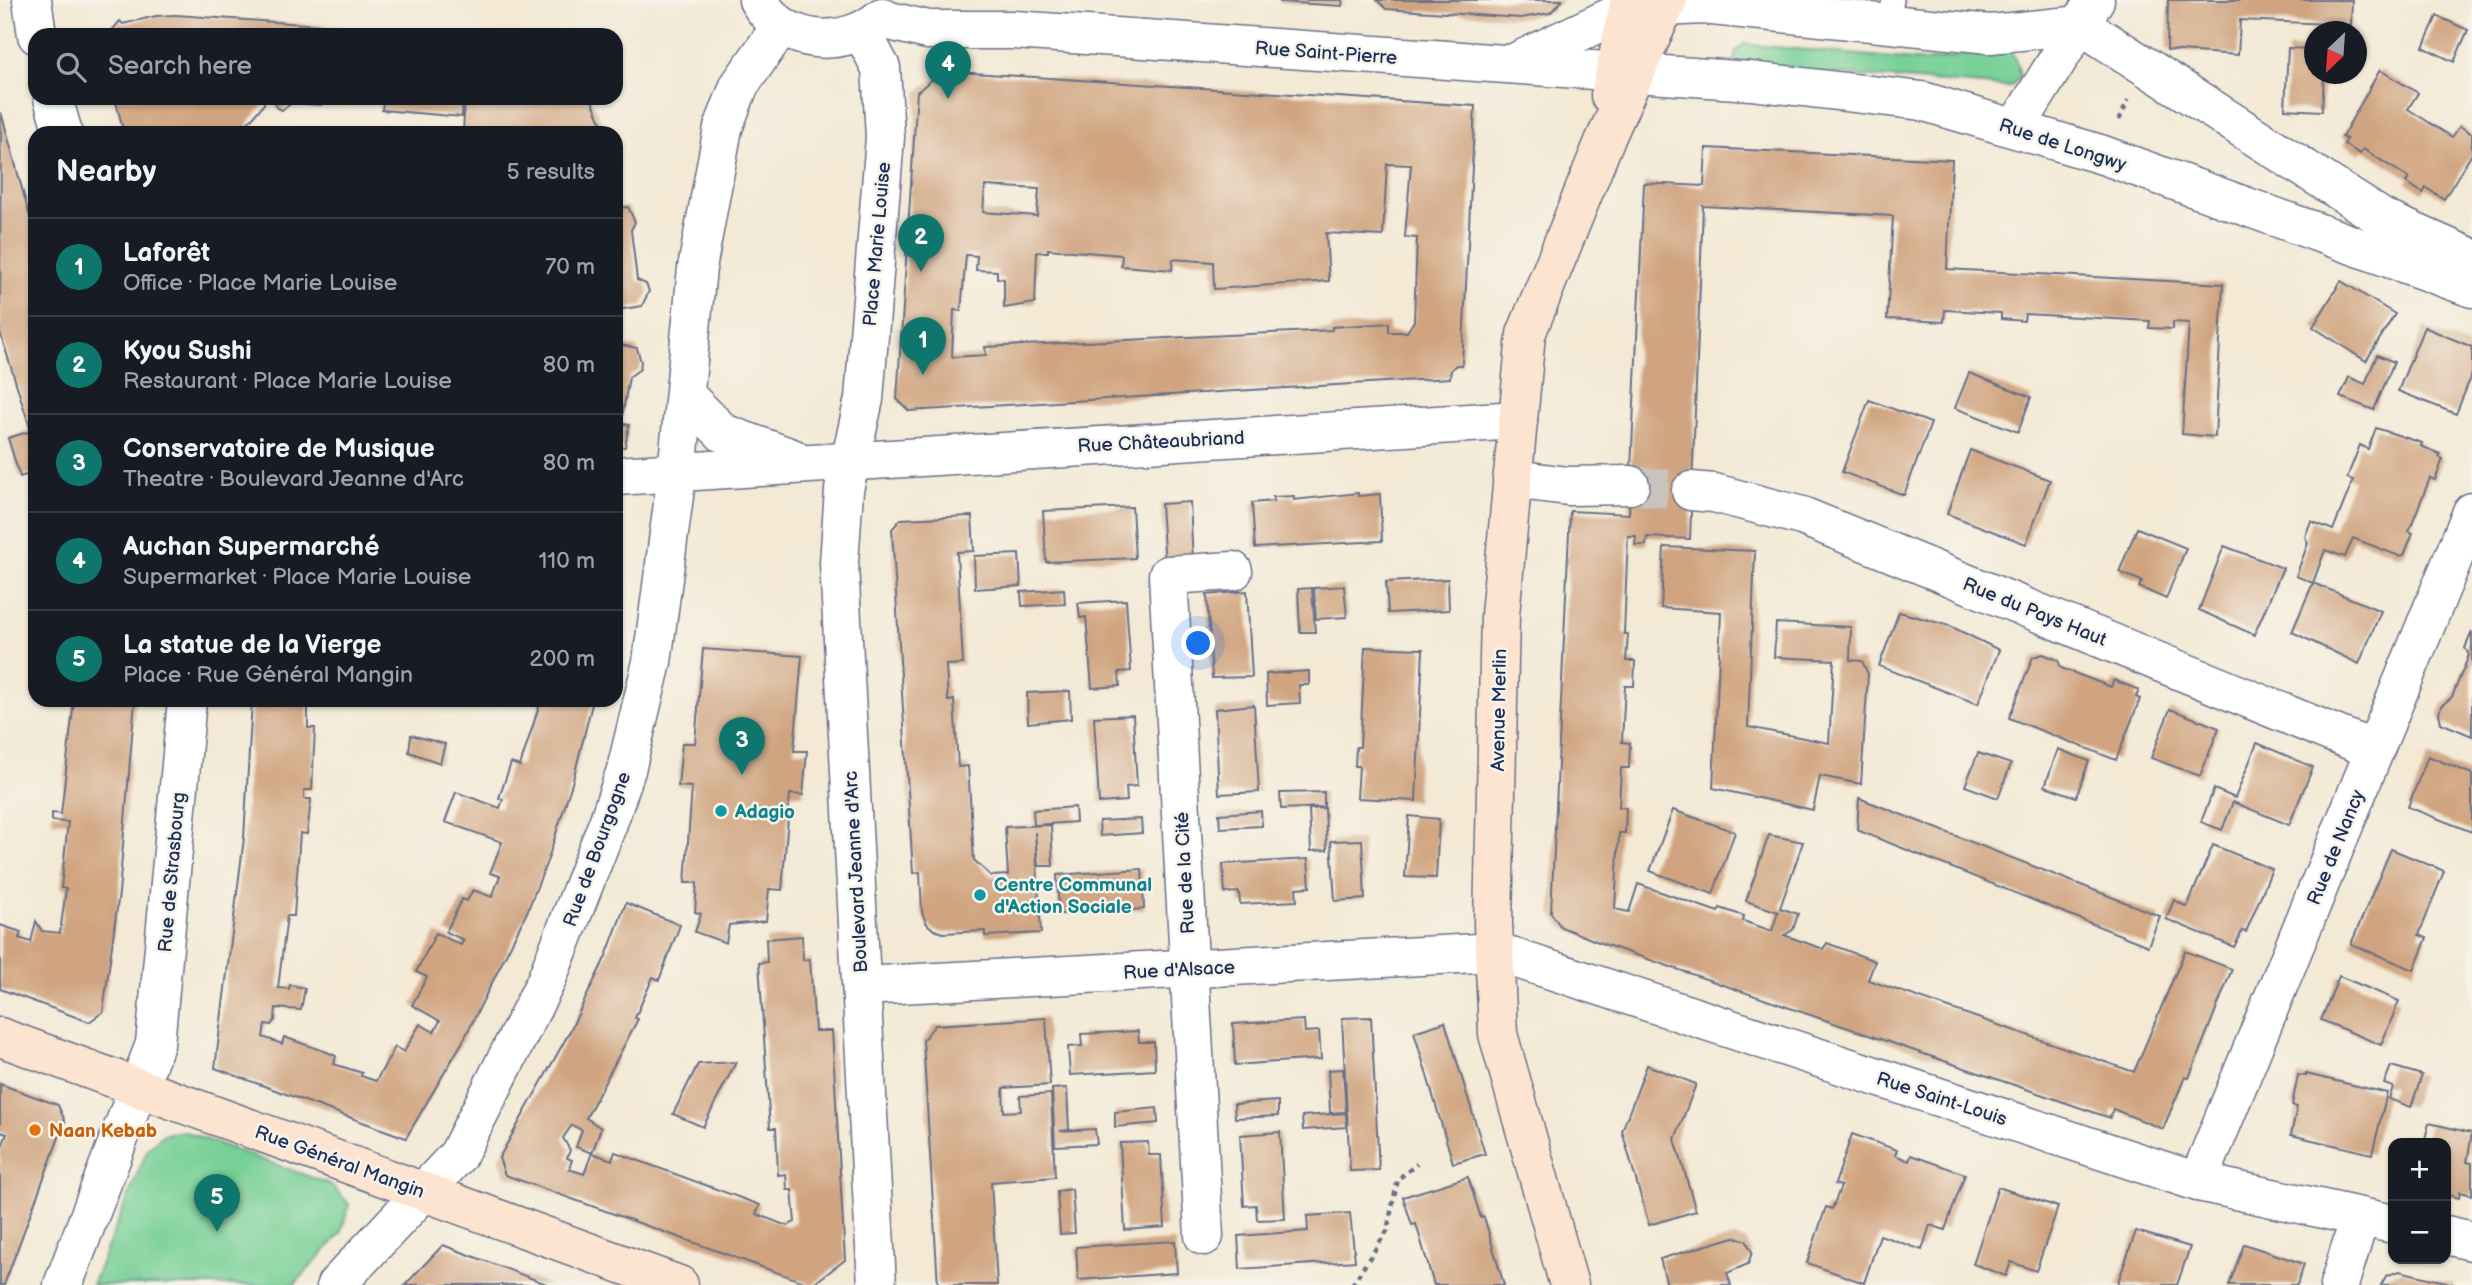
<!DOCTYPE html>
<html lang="en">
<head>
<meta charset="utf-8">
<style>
  body { margin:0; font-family:"Balsamiq Sans",sans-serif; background:#242831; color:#f1f3f6 }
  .controls { position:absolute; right:21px; bottom:21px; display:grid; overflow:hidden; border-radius:14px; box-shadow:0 2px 5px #0004 }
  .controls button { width:63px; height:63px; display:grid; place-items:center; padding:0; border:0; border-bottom:2px solid #363941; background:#171b24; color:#f1f3f6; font:35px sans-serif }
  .compass { position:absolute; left:2304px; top:21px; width:63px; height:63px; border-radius:50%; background:#171b24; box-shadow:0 2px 5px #0004; rotate:205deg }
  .you { position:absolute; left:1199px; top:644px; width:24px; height:24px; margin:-18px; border:5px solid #fff; border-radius:50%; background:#1a73e8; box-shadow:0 0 0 10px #1a73e833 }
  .badge { display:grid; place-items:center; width:46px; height:46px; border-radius:50%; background:#0f766e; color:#fff; font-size:23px; font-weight:700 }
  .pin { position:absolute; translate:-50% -58px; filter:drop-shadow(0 2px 4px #0008) }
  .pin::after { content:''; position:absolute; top:37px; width:24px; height:21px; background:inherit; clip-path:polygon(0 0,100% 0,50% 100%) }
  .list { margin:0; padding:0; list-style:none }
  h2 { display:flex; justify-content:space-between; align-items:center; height:91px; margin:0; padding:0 28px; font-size:30px }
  h2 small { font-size:23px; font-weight:400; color:#9ea1a6 }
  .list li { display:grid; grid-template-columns:46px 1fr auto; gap:21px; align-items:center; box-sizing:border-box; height:98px; padding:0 28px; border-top:2px solid #363941 }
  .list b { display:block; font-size:26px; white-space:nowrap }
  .list p { margin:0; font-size:23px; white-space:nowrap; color:#9ea1a6 }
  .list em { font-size:23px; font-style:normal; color:#9ea1a6 }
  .icon { flex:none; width:38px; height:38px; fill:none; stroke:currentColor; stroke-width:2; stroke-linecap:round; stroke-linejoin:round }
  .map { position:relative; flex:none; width:2472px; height:1285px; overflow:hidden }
  .search { position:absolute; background:#171b24; box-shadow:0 2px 5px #0004; left:28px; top:28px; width:595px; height:77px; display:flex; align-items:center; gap:18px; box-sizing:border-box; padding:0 24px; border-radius:21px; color:#9ea1a6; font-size:26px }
  .panel { position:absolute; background:#171b24; box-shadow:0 2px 5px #0004; left:28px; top:126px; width:595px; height:581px; border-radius:21px }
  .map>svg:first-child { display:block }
  .green { fill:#77d096; stroke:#49807a; stroke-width:2 }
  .building { fill:#d0a480; fill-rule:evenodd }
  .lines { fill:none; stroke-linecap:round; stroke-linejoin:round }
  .street-tunnel { stroke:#c8c4bd; stroke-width:38; stroke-dasharray:38 19; stroke-linecap:butt }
  .lane-casing { stroke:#677088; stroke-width:24 }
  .street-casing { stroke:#677088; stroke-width:41 }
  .secondary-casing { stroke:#677088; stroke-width:41 }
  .path { stroke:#677088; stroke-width:4.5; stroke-dasharray:5 5; stroke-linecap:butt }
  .lane { stroke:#fff; stroke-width:21 }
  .street { stroke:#fff; stroke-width:38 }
  .secondary { stroke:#fde4d1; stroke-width:38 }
  .culture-dot { fill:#0f9aa8; stroke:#f7f3e8; stroke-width:2.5 }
  .food-dot { fill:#e8710a; stroke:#f7f3e8; stroke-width:2.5 }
  .labels { text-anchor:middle; stroke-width:5; stroke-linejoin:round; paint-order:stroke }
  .street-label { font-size:19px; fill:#1b2f5e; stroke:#f7f3e8 }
  .culture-label { font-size:19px; font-weight:bold; fill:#0d838f; stroke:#f7f3e8; text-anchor:start }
  .food-label { font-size:19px; font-weight:bold; fill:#c56008; stroke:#f7f3e8; text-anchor:start }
</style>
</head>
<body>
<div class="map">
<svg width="2472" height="1285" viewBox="0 0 2472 1285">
  <rect width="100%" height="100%" fill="#f7f3e8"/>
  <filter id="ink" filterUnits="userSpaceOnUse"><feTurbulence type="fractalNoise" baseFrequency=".0143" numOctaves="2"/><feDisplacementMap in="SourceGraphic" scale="14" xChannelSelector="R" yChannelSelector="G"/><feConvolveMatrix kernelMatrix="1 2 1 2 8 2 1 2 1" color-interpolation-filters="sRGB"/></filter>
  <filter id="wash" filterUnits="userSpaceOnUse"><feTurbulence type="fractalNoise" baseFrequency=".00686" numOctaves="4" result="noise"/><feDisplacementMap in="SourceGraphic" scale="28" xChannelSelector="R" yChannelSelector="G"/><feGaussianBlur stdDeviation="1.57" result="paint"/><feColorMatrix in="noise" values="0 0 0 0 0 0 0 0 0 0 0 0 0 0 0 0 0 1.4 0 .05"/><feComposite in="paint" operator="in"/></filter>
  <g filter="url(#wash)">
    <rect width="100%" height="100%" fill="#f3e9d5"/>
    <g class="green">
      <path d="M1992,43C2012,46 2017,58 2020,77L2010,87L1741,67L1734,60L1736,51L1744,44L1925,61L1955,57Z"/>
      <path d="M183,1131L330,1184L349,1204L341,1233L294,1285H92L148,1148L164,1134Z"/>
    </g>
    <g id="blocks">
      <g class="building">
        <path d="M1280,0H1343L1342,6L1280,2Z"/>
        <path d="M1377,0H1563L1550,13L1521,18L1386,9Z"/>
        <path d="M2168,0H2352L2351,25L2240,20L2238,55L2167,50Z"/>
        <path d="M176,15L332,26L415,35H108L120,21L123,24L156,16Z"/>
        <path d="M2437,16L2468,30L2454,62L2423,47Z"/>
        <path d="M2288,48L2314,49V74H2324L2322,111L2285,109Z"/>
        <path d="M2380,70L2418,93L2408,109L2452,137L2460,126L2472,134V154L2444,199L2426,188L2423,193L2406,182L2409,178L2363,149L2360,154L2344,144L2347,139L2342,137Z"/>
        <path d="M942,71L1475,106L1462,365H1456L1451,370L1450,378L909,411L897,399L917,92ZM1387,164L1411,165L1405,237L1417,238L1414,321L1407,332H1389V323L1332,327V330L985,347L986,355L952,357L954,310L961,311L966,255L977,256L976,270L997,271V278L1004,279V308L1035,303L1037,252H1048V249L1122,255L1121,266L1172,270L1173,259L1213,262L1214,289L1329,281L1326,233L1383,236ZM985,186L1039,189L1037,216L983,212Z"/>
        <path d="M115,98H264V104L247,124L258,133H124Z"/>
        <path d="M275,98H322L321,105L292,103L282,110L276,107Z"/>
        <path d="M333,98H463L462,117L382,110L383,103Z"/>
        <path d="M465,98H591L606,133H463Z"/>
        <path d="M1,112L35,236V472L20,477L8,438L31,431L0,332Z"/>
        <path d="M1706,148L1952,160L1947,269L2223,284L2215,437L2182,434L2189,323L2173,322V329L2149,328L2150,321L2025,314L2024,321L2001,319V313L1945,310L1944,322L1887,319L1893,216L1703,206L1690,539L1647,537L1646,545H1635L1636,536H1628L1624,634H1628L1626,661H1635L1634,686H1625L1622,742L1630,743L1629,768H1621L1619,807L1626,808L1625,833H1619L1615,909L1629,912L1638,884L1718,912L1720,908L1744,916L1743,921L1772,931L1778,912L1746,901L1769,835L1803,842L1780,908L1798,914L1793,930L1784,935L1823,949L1827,943L1875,961L1868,980L2134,1072L2185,951L2232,969L2189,1078L2185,1077L2163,1129L2113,1109L2110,1118L1601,943L1561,927L1551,913L1570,511L1629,514L1644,183L1704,186Z"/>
        <path d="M628,207L635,222L631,230L637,280L646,284L649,291L642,306L616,310V208Z"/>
        <path d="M2341,281L2395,314L2366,361L2313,327Z"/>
        <path d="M2424,327L2472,347V374L2456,414L2398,391Z"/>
        <path d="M616,344L637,348L641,362L640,369L629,377L621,423L629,425L625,447L616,446Z"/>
        <path d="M2377,355L2394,362L2374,410L2340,397L2349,377L2365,384Z"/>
        <path d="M1969,373L2031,397L2018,432L1955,408Z"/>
        <path d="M1869,400L1931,423L1904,495L1842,472Z"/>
        <path d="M2376,428L2422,443L2421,446L2440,454L2439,457L2443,459L2435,480L2430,478L2409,531L2413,533L2404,555L2399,556L2353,538L2345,557L2325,550L2313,583L2381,611L2359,664L2292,632L2313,583L2296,576L2308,543L2305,537L2311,521L2333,530L2353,480L2347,478L2360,445L2368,449Z"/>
        <path d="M1970,450L2050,480L2026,544L1947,514Z"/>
        <path d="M1358,493V496L1380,494L1382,541L1255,548L1252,503L1274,501L1273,497L1294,496V500Z"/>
        <path d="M1190,502L1193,563L1165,565L1161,504Z"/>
        <path d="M1132,507L1135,558L1046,562L1043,511Z"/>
        <path d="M972,516L974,551L957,552L963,664L946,665L948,701L954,700L958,767L968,766L974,860L991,876L1008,875L1005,827L1051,825L1053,866H1038L1035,832L1041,933L985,936V931L943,933L934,930L927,924L922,913L920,872L913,873L892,529L901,519Z"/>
        <path d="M2137,528L2186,548L2166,599L2139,587L2142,581L2119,572Z"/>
        <path d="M2224,546L2283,568L2254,635L2199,610Z"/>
        <path d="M1664,547L1755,551L1748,727L1829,743L1834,660L1774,657L1776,623L1851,627L1850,660L1862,661L1868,674L1861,784L1820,776L1813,810L1713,788L1721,612L1661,608Z"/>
        <path d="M1019,554L1021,586L975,589L974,556Z"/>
        <path d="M1448,579L1449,610L1388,613L1386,582Z"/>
        <path d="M1344,586L1347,617L1316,619L1314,588Z"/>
        <path d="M1312,588L1315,632H1300L1298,589Z"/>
        <path d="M1064,589L1065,604L1022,606L1021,592Z"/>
        <path d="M1247,591L1252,677L1212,678L1207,595Z"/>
        <path d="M1126,600L1131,671L1119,672L1120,686L1092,688L1086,617L1080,618L1078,603Z"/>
        <path d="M1899,612L1950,626L1999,650L1978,704L1879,666Z"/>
        <path d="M2472,632V736L2441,723L2439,713L2441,706L2452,697L2469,655L2465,648Z"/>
        <path d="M1365,647L1423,649L1416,801L1357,798L1359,766H1355L1356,747H1360Z"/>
        <path d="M703,649L802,656L794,751H807L803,795L790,794L782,890L769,889L766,921L729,925L726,943L695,932L701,914L695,912L697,883H685L692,787L678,786L680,765L682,743H695Z"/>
        <path d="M2043,654L2058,660L2061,668L2111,687L2114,680L2139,690L2136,697L2140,699L2116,760L2009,718L2033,657Z"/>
        <path d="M1309,671V685H1299L1300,703L1267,705L1266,674Z"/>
        <path d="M1070,691L1071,719L1028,723L1027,693Z"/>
        <path d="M74,700H135L119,893L103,1012L89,1022L0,989V925L21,932L19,938L31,942L36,921L42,931L60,933L66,889L61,888L68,822L52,821V813L61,814Z"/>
        <path d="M252,700H308V728H315L312,790H304V799H311L307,834L300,833L294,916H287L278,988L289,989L290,985L305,988L301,1010L276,1008L275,1020L271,1025L265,1024L263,1037L282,1044L284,1037L327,1052L336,1056L334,1064L362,1073L361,1076L376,1081L395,1047L404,1052L420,1024L434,1032L440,1021L412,1005L427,977L416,972L436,933L461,945L464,940L446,932L462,899L467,901L473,890L492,897L500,876L490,873L502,842L445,822L456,792L500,808L503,799L499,798L511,763L520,766L541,700H593L573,780L548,859L527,912L463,1041L406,1138L215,1068L244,838Z"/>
        <path d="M1254,705L1259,792L1219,794L1215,709Z"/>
        <path d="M2170,709L2219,728L2200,776L2151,758Z"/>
        <path d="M1133,715L1137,786L1126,787L1127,801L1099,803L1094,717Z"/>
        <path d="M411,735L445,744L440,763L409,752Z"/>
        <path d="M2257,743L2313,767L2289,825L2233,802L2222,830L2201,822L2214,789L2235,798Z"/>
        <path d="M2058,749L2089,761L2076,797L2045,786Z"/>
        <path d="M1978,753L2011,764L1998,798L1965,786Z"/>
        <path d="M2428,756L2472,774V832L2408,807Z"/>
        <path d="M1324,792V807L1281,809L1280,793Z"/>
        <path d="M1859,798L2160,916L2148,946L1857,830Z"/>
        <path d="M1075,807L1076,822L1034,825L1033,810Z"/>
        <path d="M1325,808L1327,850L1311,851L1309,809Z"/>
        <path d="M1673,810L1735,832L1713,894L1650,871Z"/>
        <path d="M1261,811L1262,826L1220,828L1219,814Z"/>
        <path d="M1409,816L1439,819L1436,878L1405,877Z"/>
        <path d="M1141,819L1142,833L1100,836L1099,821Z"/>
        <path d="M1362,840L1365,899L1335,901L1331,841Z"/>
        <path d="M2213,845L2272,869L2246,932L2242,931L2234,947L2166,919L2174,900L2187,907Z"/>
        <path d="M2391,849L2444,871L2419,935L2427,938L2414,970L2351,944Z"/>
        <path d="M1308,859L1310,887L1296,888L1297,901L1240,904L1239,892L1225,893L1223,864Z"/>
        <path d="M1142,869L1144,909L1059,914L1057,875Z"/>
        <path d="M626,903L680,925L659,980L653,977L635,1018L638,1019L586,1118L601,1128L592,1153L576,1147L582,1130L572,1125L563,1138L570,1150L567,1158L572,1160L569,1169L584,1174L592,1153L612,1160L615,1152L760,1205L756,1214L787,1226L795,1222L792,1190H787L786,1174L778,1175L776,1128H770L759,963L767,962L766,939L802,936L803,960L810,959L815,1031H832L845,1260L812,1285L505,1175L499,1158L569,1033L606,956Z"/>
        <path d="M2339,976L2399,1001L2381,1045L2321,1020Z"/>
        <path d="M1371,1017L1379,1170L1350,1171L1342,1018Z"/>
        <path d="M1046,1018L1050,1085L1003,1088L1004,1112L1021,1111L1020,1096L1051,1094L1055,1177L991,1182L997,1285H938L923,1040L935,1025Z"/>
        <path d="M1304,1020L1305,1032L1319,1031L1321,1059L1235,1065L1233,1024Z"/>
        <path d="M1445,1022L1485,1154L1453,1163L1414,1032Z"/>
        <path d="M1138,1031L1139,1042H1154L1155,1070L1070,1075L1068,1047L1082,1046L1081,1034Z"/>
        <path d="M736,1062L703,1127L673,1114L698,1064Z"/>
        <path d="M1647,1065L1696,1084L1675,1139L1696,1211L1649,1225L1622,1131Z"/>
        <path d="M2391,1066L2422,1075L2411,1107L2389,1099L2393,1087L2384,1084Z"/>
        <path d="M1343,1069L1346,1112L1330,1113L1328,1070Z"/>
        <path d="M2306,1074L2387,1093L2372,1154L2291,1135L2297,1107L2292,1105L2298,1075L2306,1076Z"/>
        <path d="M0,1084L58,1105L65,1121L4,1285H0V1151L7,1134L0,1132Z"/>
        <path d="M1067,1088L1069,1130L1060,1131L1095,1129L1097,1144L1055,1146L1052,1089Z"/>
        <path d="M1278,1101V1116L1235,1118L1234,1104Z"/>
        <path d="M1157,1108L1158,1123L1115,1127V1112Z"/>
        <path d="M1346,1113L1347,1127L1303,1130L1302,1116Z"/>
        <path d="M2429,1123L2472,1133L2467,1162L2472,1163V1195L2460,1192L2459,1198L2446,1194V1143H2424Z"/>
        <path d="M1280,1132L1285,1219L1257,1220L1256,1205L1244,1206L1240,1135Z"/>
        <path d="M1852,1134L1897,1150L1895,1155L1909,1161L1911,1155L1965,1174L1945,1230L1930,1225L1922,1250L1880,1235L1864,1283L1807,1263L1826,1207L1832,1209L1841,1186L1835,1184Z"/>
        <path d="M1148,1142L1149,1155H1161L1165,1227L1125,1230L1120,1143Z"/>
        <path d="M1468,1177L1481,1218L1484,1217L1504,1285H1434L1416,1224L1412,1225L1403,1197Z"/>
        <path d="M1998,1187L2058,1207L2036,1271L2011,1262L2006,1276L1973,1264Z"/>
        <path d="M1072,1189L1075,1233L1060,1234L1057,1191Z"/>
        <path d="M1350,1213L1355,1261L1240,1269L1238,1236L1308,1231L1307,1216Z"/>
        <path d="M2136,1231L2190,1247L2177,1285H2117Z"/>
        <path d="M1734,1237L1746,1240L1752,1252L1748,1264L1727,1273L1731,1285H1667L1660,1259Z"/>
        <path d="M1175,1241L1177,1273L1078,1280L1076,1247Z"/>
        <path d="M2244,1244L2304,1264L2297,1285H2229Z"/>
        <path d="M443,1245L549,1285H405Z"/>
        <path d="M2399,1271L2454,1284V1285H2381L2386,1276Z"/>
      </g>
    </g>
  </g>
  <g filter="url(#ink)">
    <use href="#blocks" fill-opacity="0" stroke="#677088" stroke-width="2"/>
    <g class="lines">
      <path class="street-tunnel" d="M1630,485L1691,491"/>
      <g class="lane-casing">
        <path id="lane" d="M1892,5L1893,0"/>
      </g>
      <g class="street-casing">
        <g id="street">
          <path d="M32,0L37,35"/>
          <path d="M758,0C785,46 844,50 882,17"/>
          <path d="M881,19L928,30H1014L1751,81L1922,101L2103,155L2472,288"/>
          <path d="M862,32L881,68L885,137L864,399L844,490L839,563L877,1285"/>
          <path d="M1512,64L1628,9L1702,5L1990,34L2081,25L2382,218L2472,258"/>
          <path d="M53,98L63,133"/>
          <path d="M2016,127L2095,0"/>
          <path d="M685,395L723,433L792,458"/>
          <path d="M616,476L1518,420"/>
          <path d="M1512,479L1568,486L1630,485"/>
          <path d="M1691,491L1714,493L1802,516L2374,750"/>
          <path d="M862,986L1496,952L2198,1182L2393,1224"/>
          <path d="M2198,1182L2472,512"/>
          <path d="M2446,1235L2472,1241"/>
          <path d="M1204,1236L1168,575L1233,571"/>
          <path d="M63,1285L155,1044L187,700"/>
          <path d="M336,1285L458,1155L546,981L608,823L626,770L652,662L677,473L697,268L723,128L739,86L781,26"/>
          <path d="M2339,1285L2360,1217"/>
        </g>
      </g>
      <g class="secondary-casing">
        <g id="secondary">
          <path d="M1610,95L1630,0"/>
          <path d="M0,1037L679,1285"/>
          <path d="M1569,1285L1498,1034L1493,924L1500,615L1526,334L1604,142L1668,0"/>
        </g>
      </g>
      <g class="path">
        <path d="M2119,120L2128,100"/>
        <path d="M1352,1285L1387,1231L1398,1179L1417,1164"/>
      </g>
      <use href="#lane" class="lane"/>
      <use href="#street" class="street"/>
      <use href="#secondary" class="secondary"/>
    </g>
  </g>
  <g class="culture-dot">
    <circle cx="721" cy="811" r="7"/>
    <circle cx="980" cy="895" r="7"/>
  </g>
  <circle class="food-dot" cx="35" cy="1130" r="7"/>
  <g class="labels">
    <g class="street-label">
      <text transform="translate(1326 52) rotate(4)" y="7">Rue Saint-Pierre</text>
      <text transform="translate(2063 144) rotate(18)" y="7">Rue de Longwy</text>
      <text transform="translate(876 244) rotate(-85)" y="7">Place Marie Louise</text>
      <text transform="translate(1161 441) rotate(-3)" y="7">Rue Châteaubriand</text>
      <text transform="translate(2035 611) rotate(22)" y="7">Rue du Pays Haut</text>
      <text transform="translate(1498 710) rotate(-89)" y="7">Avenue Merlin</text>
      <text transform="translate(2335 847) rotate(-68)" y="7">Rue de Nancy</text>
      <text transform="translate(596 849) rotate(-70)" y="7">Rue de Bourgogne</text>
      <text transform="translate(171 872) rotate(-85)" y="7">Rue de Strasbourg</text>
      <text transform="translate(855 872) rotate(-93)" y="7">Boulevard Jeanne d'Arc</text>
      <text transform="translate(1184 873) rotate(-93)" y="7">Rue de la Cité</text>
      <text transform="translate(1179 969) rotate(-3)" y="7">Rue d'Alsace</text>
      <text transform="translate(1942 1098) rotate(18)" y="7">Rue Saint-Louis</text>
      <text transform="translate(340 1161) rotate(20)" y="7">Rue Général Mangin</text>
    </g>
    <g class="culture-label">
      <text x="735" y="818">Adagio</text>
      <text x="994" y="891">Centre Communal<tspan x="994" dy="22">d'Action Sociale</tspan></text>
    </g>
    <g class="food-label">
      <text x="49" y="1137">Naan Kebab</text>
    </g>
  </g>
</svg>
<div class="controls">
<button>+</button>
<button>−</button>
</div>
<svg class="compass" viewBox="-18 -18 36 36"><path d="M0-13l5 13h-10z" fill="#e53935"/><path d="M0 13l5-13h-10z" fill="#9ea1a6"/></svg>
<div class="you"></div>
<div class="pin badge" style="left:923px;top:375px">1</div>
<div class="pin badge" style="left:921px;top:272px">2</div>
<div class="pin badge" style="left:742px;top:775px">3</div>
<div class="pin badge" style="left:948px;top:99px">4</div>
<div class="pin badge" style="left:217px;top:1232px">5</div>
<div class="search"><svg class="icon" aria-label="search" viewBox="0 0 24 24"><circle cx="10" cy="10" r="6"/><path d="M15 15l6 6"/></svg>Search here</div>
<section class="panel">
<h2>Nearby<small>5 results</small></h2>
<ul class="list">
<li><span class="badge">1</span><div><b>Laforêt</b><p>Office · Place Marie Louise</p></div><em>70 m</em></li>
<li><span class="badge">2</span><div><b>Kyou Sushi</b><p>Restaurant · Place Marie Louise</p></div><em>80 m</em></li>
<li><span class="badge">3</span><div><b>Conservatoire de Musique</b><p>Theatre · Boulevard Jeanne d'Arc</p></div><em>80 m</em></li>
<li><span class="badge">4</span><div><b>Auchan Supermarché</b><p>Supermarket · Place Marie Louise</p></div><em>110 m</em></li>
<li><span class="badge">5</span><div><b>La statue de la Vierge</b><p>Place · Rue Général Mangin</p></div><em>200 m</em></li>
</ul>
</section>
</div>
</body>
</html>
